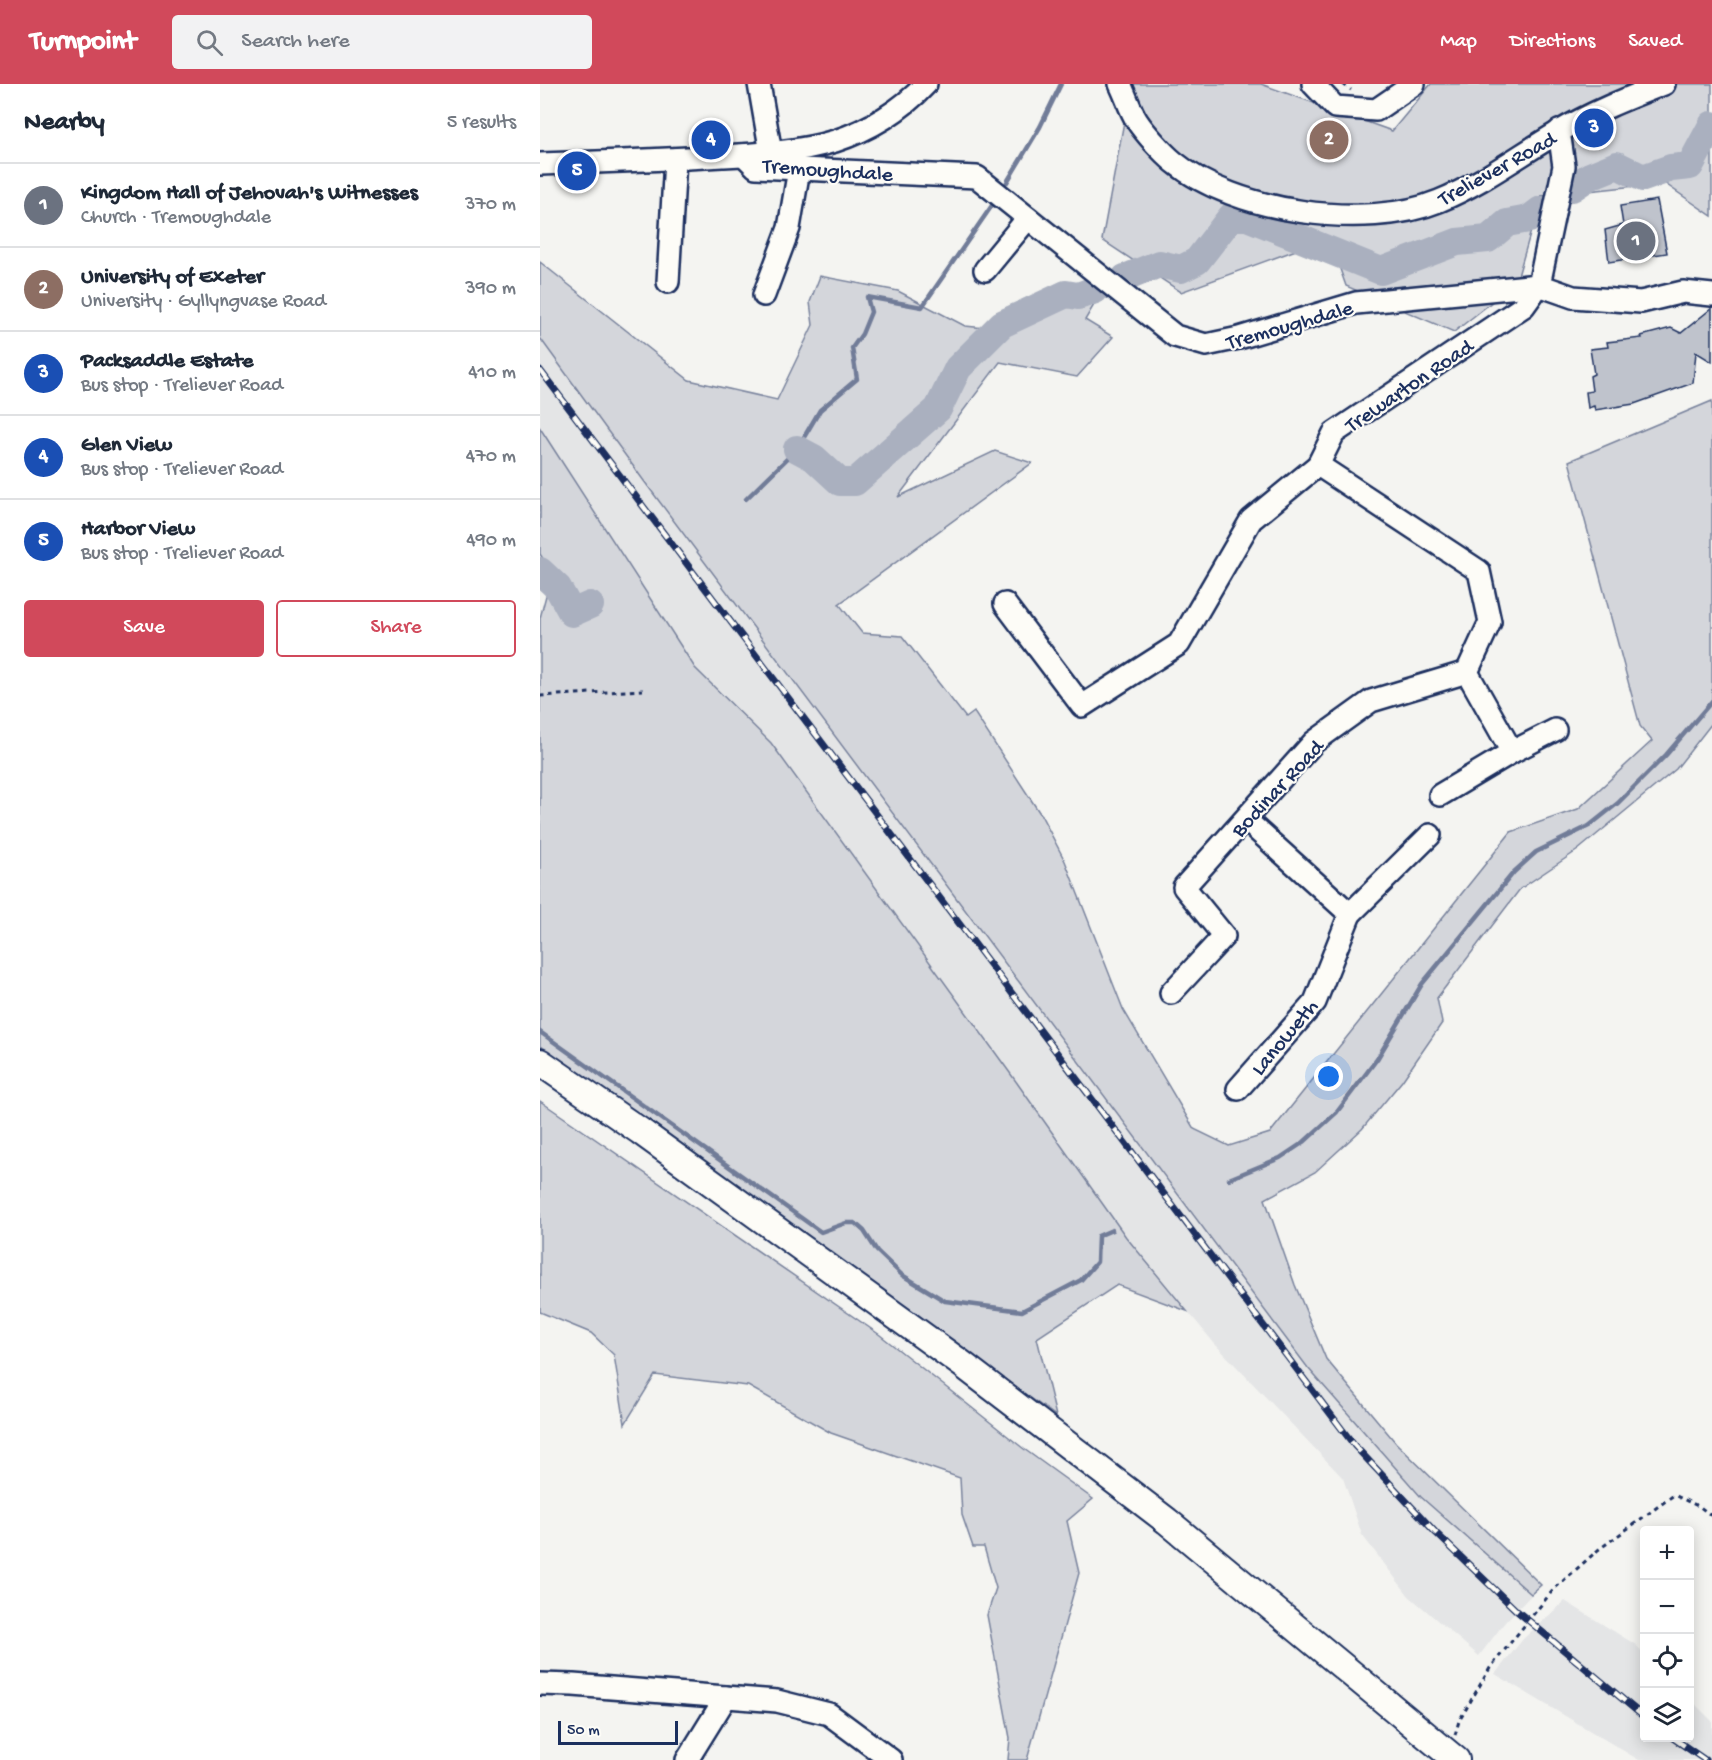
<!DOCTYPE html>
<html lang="en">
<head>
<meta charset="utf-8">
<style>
  body { margin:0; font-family:"Gochi Hand",sans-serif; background:#f2f2f3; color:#1f2937 }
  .controls { position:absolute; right:18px; bottom:18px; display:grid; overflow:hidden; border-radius:6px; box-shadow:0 3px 15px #0003 }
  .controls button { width:54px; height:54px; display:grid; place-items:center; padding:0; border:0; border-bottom:2px solid #e0e1e3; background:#fff; color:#1f2937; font:30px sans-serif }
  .scale { position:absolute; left:18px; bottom:15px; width:120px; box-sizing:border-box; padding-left:6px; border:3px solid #1b2f5e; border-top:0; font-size:16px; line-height:21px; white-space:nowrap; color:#1b2f5e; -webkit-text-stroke:4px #fdfcf7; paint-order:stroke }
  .you { position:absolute; left:789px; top:993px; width:21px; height:21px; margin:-15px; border:4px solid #fff; border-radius:50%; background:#1a73e8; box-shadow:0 0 0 9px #1a73e833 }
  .badge { display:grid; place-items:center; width:39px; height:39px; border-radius:50%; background:#d1495b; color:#fff; font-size:20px; font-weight:700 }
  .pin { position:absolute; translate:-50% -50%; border:3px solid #fff; box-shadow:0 2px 6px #0006 }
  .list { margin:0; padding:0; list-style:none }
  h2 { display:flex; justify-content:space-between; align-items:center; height:78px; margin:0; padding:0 24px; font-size:26px }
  h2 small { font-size:20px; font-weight:400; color:#747a83 }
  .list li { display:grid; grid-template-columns:39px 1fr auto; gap:18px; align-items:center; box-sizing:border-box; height:84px; padding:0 24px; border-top:2px solid #e0e1e3 }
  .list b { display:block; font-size:22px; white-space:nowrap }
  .list p { margin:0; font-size:20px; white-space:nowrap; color:#747a83 }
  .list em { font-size:20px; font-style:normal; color:#747a83 }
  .actions { display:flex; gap:12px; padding:18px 24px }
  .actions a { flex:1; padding:14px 0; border:2px solid #d1495b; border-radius:6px; text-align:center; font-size:21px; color:#d1495b }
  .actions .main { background:#d1495b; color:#fff }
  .icon { flex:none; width:33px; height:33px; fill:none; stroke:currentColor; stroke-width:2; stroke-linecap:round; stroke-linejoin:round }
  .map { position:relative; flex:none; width:1172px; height:1676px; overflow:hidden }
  header { display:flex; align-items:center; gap:36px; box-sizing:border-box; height:84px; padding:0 30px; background:#d1495b; color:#fff }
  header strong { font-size:28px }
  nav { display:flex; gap:33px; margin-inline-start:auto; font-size:21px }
  .search { width:420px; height:54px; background:#f2f2f3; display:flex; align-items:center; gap:15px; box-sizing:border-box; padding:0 21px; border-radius:6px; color:#747a83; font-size:22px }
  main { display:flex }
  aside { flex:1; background:#fff }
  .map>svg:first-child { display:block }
  .built { fill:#e4e5e6 }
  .green { fill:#d4d6db; stroke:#78829c; stroke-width:1.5 }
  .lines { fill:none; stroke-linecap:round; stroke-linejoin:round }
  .stream { stroke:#717c98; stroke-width:4.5 }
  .river { stroke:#aab0bf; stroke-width:28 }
  .building { fill:#bfc3cc; stroke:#1b2f5e; stroke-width:1.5 }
  .minor-casing { stroke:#1b2f5e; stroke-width:26 }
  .major-casing { stroke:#1b2f5e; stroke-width:30 }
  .path { stroke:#1b2f5e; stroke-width:3; stroke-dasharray:4.5 4.5; stroke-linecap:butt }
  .minor { stroke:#fdfcf7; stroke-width:21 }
  .major { stroke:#fdfcf7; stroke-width:26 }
  .rail-casing { stroke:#1b2f5e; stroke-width:7 }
  .rail { stroke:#fdfcf7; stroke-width:4.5; stroke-dasharray:14; stroke-linecap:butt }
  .labels { text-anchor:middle; stroke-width:4.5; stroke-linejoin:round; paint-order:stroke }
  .street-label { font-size:22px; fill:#1b2f5e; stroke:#fdfcf7 }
</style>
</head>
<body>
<header>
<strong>Turnpoint</strong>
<div class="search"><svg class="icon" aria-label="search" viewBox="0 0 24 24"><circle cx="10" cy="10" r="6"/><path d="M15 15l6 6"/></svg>Search here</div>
<nav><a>Map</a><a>Directions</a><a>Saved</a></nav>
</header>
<main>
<aside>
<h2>Nearby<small>5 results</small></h2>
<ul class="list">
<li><span class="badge" style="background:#6b7280">1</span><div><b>Kingdom Hall of Jehovah's Witnesses</b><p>Church · Tremoughdale</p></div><em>370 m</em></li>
<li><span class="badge" style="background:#8d6e63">2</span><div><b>University of Exeter</b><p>University · Gyllyngvase Road</p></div><em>390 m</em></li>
<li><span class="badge" style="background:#1a4fb4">3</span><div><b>Packsaddle Estate</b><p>Bus stop · Treliever Road</p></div><em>410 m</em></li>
<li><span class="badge" style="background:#1a4fb4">4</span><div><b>Glen View</b><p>Bus stop · Treliever Road</p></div><em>470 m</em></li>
<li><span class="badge" style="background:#1a4fb4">5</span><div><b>Harbor View</b><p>Bus stop · Treliever Road</p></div><em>490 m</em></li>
</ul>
<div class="actions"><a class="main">Save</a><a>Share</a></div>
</aside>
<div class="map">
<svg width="1172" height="1676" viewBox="0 0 1172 1676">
  <rect width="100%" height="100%" fill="#f4f4f1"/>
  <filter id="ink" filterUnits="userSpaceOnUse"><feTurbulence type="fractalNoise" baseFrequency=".0167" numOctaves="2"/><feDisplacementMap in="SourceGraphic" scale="12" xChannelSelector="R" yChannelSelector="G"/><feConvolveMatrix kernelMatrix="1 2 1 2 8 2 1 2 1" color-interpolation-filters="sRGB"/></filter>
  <g filter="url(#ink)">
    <g class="built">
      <path d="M0,178L299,520L322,549L362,552L426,634L434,628L501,731L525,777L583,925L654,1045L689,1062L755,1201L786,1275L856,1359L1001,1501L965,1538L939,1572L869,1512L822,1451L803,1394L674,1259L586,1153L470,989L231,659L155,584L0,344Z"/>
      <path d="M1025,1517L1096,1561L1104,1570V1654H1150V1615L1172,1637V1676H1099L955,1590L983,1555Z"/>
    </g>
    <g class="green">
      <path d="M591,0H721L852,47L891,0H1172V132L1124,99L1001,112L976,199L914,248L806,202L789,154L641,208L562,156Z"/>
      <path d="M0,178L149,296L237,316L273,241L270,218L280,192L358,207L425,242L445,244L546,200L561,209L545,236L573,253L537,293L460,278L358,413L455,367L492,379L299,520L322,549L362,552L426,634L434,628L501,731L525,777L583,925L654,1045L689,1062L730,1049L971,748L1038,725L1112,657L1100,642L1029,377L1172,317V639L1136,685L1038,766L980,805L897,914L902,939L862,997L822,1045L775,1088L725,1115L755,1201L786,1275L856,1359L1001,1501L991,1510L881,1413L768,1284L104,397L0,254Z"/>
      <path d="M0,344L155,584L231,659L470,989L586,1153L647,1227L577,1201L497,1254L516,1332L0,962V534L12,489L0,470Z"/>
      <path d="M0,1017L340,1251L484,1365L553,1415L527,1437L539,1489L487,1676H468L470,1654L447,1531L456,1504L444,1463H433L422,1431L420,1394L291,1349L208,1302L115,1291L85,1340L74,1271L51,1249L0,1228Z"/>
    </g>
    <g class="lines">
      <g class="stream">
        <path d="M467,98L500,43L521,0"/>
        <path d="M206,415L257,365L280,326L317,295L312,264L322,250L331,228L327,213L382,223L453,120"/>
        <path d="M0,948L281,1148L306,1139H315L324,1147L337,1167L362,1191L405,1217L482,1227L541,1196L557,1178L558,1152L572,1146"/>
        <path d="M689,1095L740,1074L764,1058L797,1028L837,975L882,900L974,788L996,768L1049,742L1078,719L1126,671L1172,617"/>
      </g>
      <g class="river">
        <path d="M1032,104L1050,92L1077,81L1103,94L1131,84L1150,82L1172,41"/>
        <path d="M585,194L619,180L641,185L657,177L691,133H707L841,187L917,158L948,155L967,139L989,135L1001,126"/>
        <path d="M257,365L274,374L300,398H315L398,325L418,284L462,240L526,210L538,212L555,206"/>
        <path d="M0,487L18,504L32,529L50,521"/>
      </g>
    </g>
    <g class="building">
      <path d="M1117,116L1127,169L1069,178L1065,146L1083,141L1080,122Z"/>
      <path d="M1172,224V278L1156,268L1153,299L1094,320L1055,326L1054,322L1048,324L1046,308L1052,307L1050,292L1054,290L1050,265L1068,263L1067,258L1102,254L1101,252L1131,244L1141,249Z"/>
    </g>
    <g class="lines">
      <g class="minor-casing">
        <g id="minor">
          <path d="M219,0L231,69"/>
          <path d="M580,0C586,12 590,26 597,37C605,49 623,69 634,78C694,128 826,147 899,117C941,100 978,72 1017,49C1050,29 1088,14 1124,0"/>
          <path d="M773,0L795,23L836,26L874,0"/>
          <path d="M204,71L216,83L437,93L635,252L666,261L699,254L816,219L999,201L1033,213L1101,218L1143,208L1172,211"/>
          <path d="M0,80C61,78 121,76 182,72C219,70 259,68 295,57C329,46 362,26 386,0"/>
          <path d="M445,186L488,134"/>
          <path d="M128,198L135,75"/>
          <path d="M224,211L249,144L259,85"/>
          <path d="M465,520L542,622L639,560L711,436L778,381L794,349L984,222L999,201L1024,82L1019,47"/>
          <path d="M972,668L1015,646"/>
          <path d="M900,711L972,668L927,588"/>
          <path d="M810,830L890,751"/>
          <path d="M631,909L684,852L644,803L774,658L831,617L927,588L950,538L939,487L778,381"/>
          <path d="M698,1005L775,918L810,830L706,736"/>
          <path d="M0,1600L33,1601L237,1617L289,1630L351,1676"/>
          <path d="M147,1676L186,1613"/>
        </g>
      </g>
      <g class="major-casing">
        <path id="major" d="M0,978L100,1047L422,1280L627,1437L916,1676"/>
      </g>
      <g class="path">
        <path d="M803,0L811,6"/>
        <path d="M0,612L103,606"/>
        <path d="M915,1651L919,1637L950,1584L1014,1505L1058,1466L1134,1411L1160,1423L1172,1432"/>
      </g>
      <use href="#minor" class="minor"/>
      <use href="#major" class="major"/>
      <g class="rail-casing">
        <g id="rail">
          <path d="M0,286L814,1361L896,1449L977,1527L1104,1633"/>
          <path d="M1133,1654L1165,1676"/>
        </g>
      </g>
      <use href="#rail" class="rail"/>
    </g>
  </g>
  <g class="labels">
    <g class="street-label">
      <text transform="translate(956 83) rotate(-29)" y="8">Treliever Road</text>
      <text transform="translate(288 84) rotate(4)" y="8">Tremoughdale</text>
      <text transform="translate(749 239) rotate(-16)" y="8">Tremoughdale</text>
      <text transform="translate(868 300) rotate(-34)" y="8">Trewarton Road</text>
      <text transform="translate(736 703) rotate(-47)" y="8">Bodinar Road</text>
      <text transform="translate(743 952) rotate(-50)" y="8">Lanoweth</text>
    </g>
  </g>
</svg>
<div class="controls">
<button>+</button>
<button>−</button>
<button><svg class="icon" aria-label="locate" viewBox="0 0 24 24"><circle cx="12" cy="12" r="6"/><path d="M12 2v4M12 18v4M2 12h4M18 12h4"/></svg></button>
<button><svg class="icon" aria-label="layers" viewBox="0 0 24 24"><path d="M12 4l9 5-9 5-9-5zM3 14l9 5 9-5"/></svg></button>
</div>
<div class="scale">50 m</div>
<div class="you"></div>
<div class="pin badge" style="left:1096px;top:157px;background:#6b7280">1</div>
<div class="pin badge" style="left:789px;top:56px;background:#8d6e63">2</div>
<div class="pin badge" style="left:1054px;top:44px;background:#1a4fb4">3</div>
<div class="pin badge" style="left:171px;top:56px;background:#1a4fb4">4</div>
<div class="pin badge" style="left:37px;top:87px;background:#1a4fb4">5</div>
</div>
</main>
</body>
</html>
